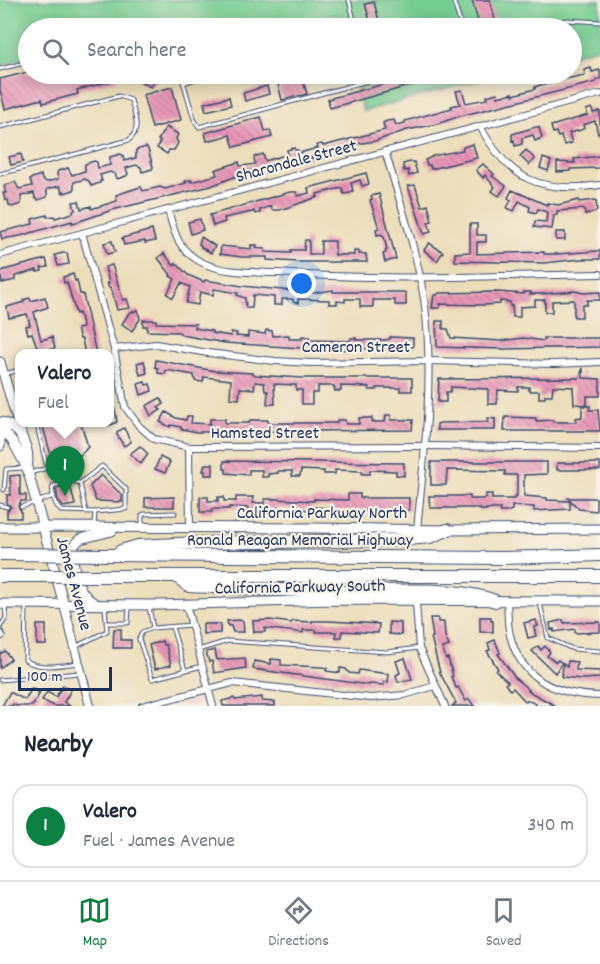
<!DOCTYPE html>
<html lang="en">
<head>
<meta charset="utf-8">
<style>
  body { margin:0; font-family:Dekko,sans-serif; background:#f2f2f3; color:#1f2937 }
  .scale { position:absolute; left:18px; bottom:15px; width:94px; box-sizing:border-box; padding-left:6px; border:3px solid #1b2f5e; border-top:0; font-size:16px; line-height:21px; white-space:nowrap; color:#1b2f5e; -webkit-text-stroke:4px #f7f3e8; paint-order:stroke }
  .you { position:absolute; left:302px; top:284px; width:21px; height:21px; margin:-15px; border:4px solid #fff; border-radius:50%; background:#1a73e8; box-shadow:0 0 0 9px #1a73e833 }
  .badge { display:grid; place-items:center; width:39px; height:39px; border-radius:50%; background:#0b8043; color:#fff; font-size:20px; font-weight:700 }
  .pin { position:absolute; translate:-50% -50px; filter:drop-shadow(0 2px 3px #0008) }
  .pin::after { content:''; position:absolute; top:32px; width:21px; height:18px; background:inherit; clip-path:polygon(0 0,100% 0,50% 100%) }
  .popup { position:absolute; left:15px; top:349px; width:99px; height:78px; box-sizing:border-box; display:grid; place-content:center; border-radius:12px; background:#fff; filter:drop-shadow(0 2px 4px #0005); font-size:20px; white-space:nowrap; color:#747a83 }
  .popup b { font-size:22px; color:#1f2937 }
  .popup::after { content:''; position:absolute; left:50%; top:100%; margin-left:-12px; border:12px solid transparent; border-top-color:#fff }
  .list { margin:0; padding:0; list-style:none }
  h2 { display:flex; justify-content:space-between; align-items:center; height:78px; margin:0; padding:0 24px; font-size:26px }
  h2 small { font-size:20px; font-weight:400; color:#747a83 }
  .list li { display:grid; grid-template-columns:39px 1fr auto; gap:18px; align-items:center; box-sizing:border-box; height:84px; margin:0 12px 12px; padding:0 12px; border:2px solid #e0e1e3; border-radius:18px }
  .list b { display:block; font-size:22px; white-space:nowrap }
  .list p { margin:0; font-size:20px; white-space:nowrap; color:#747a83 }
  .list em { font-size:20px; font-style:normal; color:#747a83 }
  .icon { flex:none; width:33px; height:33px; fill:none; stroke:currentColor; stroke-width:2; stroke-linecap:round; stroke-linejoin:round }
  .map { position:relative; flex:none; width:600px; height:706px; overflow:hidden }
  .search { position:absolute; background:#fff; box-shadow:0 3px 15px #0003; left:18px; right:18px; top:18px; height:66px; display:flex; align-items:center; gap:15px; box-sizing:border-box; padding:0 21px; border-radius:33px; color:#747a83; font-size:22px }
  .sheet { height:174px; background:#fff }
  nav { display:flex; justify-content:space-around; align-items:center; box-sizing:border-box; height:84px; border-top:2px solid #e0e1e3; background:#fff; font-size:16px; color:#747a83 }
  nav a { display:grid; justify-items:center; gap:3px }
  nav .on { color:#0b8043 }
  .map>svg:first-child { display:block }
  .built { fill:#f7cfd4 }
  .park { fill:#74cc91; stroke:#487e78; stroke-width:1.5 }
  .building { fill:url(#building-back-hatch) }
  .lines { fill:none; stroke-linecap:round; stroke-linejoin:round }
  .service-casing { stroke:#3a496c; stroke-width:5 }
  .minor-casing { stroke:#3a496c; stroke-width:8 }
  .tertiary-casing { stroke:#3a496c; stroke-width:10 }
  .secondary-casing { stroke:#3a496c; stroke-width:11 }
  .motorway-casing { stroke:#3a496c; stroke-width:14 }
  .service { stroke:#fff; stroke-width:3 }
  .minor { stroke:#fff; stroke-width:6 }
  .tertiary { stroke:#fff; stroke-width:8 }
  .secondary { stroke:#fff; stroke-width:9 }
  .motorway { stroke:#fff; stroke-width:12 }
  .motorway-bridge-casing { stroke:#3a496c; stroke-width:14; stroke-linecap:butt }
  .motorway-bridge { stroke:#fff; stroke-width:12 }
  .labels { text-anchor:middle; stroke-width:4.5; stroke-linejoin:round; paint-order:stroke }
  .street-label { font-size:18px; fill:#1b2f5e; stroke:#f7f3e8 }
</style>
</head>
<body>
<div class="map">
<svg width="600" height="706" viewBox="0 0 600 706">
  <defs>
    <pattern id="building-back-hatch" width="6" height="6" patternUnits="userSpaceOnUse" patternTransform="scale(1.5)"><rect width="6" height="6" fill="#ea96b7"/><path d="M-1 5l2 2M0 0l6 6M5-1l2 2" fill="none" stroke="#bd7b98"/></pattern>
  </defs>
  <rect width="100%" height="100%" fill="#f7f3e8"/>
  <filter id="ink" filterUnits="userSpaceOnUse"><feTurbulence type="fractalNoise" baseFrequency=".0167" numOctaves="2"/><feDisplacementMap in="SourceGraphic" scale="12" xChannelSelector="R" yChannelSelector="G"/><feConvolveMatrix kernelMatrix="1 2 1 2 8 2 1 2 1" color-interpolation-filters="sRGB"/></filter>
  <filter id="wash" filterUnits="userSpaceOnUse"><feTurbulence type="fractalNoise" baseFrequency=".008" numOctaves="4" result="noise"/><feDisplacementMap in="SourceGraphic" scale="24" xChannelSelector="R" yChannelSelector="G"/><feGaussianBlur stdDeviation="1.35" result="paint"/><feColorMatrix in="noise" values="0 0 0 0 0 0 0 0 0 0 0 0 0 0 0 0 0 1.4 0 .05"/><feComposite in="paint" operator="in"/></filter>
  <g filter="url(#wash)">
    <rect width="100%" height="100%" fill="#eddebb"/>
    <path class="built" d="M203,698L205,706H173Z"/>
    <g class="park">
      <path d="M0,0H600V47L572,55V28H340L336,14L285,28H176L173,18L135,28H28V58L0,66Z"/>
      <path d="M353,74H503L363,111Z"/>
    </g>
    <g id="blocks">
      <g class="building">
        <path d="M472,0H490L497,28H480Z"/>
        <path d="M374,2L381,28H372L365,4Z"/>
        <path d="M591,68L592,72L600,70V79L596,80V82L460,116L437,124L407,130L375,141L356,144L301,161L234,177L211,186L112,210L77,222L72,223V221L20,236L2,239L0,232L33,224L32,219L47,215V217L54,216L55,218L73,213V211L75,210L73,202L79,201L81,209L91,206V209L117,201L116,195L134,189L141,187L143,191L160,187L165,189L186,183L185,181L191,180V182L217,175L215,170L239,162L240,166H243L255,164L254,157L263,154L265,161L288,154L287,150L294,148L295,150H298L299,153L318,148L317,145L322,144L323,146L385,130L383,123L387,121L394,120L396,125L405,123V121L452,108L451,106L460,104L456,91L462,90L466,103L487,99V96L497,93L498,97L513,93V95L535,89V87L540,85L555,83V81L585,75L584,70Z"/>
        <path d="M28,72V74H115L116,80L77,90L78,94L43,103L42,99L5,109L0,90V79Z"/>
        <path d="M126,74H159L151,87Z"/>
        <path d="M315,74H337V75L317,81Z"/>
        <path d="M414,76L416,84L330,108L328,99Z"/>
        <path d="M302,78L307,94L282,100L278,84Z"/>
        <path d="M267,86L269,94L245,101L243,93Z"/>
        <path d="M172,87L181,120L152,128L143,95Z"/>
        <path d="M229,97L231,105L206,111L204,103Z"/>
        <path d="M592,108L593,113L600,111V133L598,134L595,121L583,125L584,128L581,130L569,133L572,143L564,145L561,136L558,137L556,132L553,133L551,126L588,115L586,110Z"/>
        <path d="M261,117L265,131L270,130L272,137L234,147L230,135L207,141L205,133Z"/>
        <path d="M166,127L178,134L176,139L178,143L174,150H169L167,154L157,148L160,141L158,140Z"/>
        <path d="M536,127H539L542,138L535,141L533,135L522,138V144L515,146L514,140L512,141V134Z"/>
        <path d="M473,144L477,158L431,169L430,165H427L425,160L432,157V156L463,150V147Z"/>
        <path d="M146,147L148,149L153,167L152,169L142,172L141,167L136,165L126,168L128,174L126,176L117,179L115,174L110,172L100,175L102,181H100V183L91,186L89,181L85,179L74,182V190L64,193V191L62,192L60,186L47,189V197L38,200L35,198L34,193L21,196V204L12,207L9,205L8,200H5L3,193H6L4,187L6,185L15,182L19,189L32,186L30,180L32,178L41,175L42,180L47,182L58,179L57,173L58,171L68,168L72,175L85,171V164L94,161L97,162L98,168L110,165V157L120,154L123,155L124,161L136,158V150Z"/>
        <path d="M526,150L535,159L529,165L520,156Z"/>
        <path d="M21,154L23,162L11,165L9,157Z"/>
        <path d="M600,156L599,168L570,169V171L557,172V162L575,163L574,159Z"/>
        <path d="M543,158L551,161L548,171L540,168Z"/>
        <path d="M410,162H414L417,173L409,176L408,170L404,171L403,164Z"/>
        <path d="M483,164L494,174L492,176L506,186L499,196L492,191L495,187L485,175L483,178L476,170Z"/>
        <path d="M366,173L369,184L362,186L360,180L351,183L353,191L350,193L344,194L342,188L317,194L318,197L280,210H272L271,206L260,210V213L255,214L254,211L252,212L224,218L225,222L213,226L210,215L290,192H297L298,196L309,193L308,188Z"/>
        <path d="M415,185L422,207L428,205L432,221L428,222L431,232L424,234L408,186Z"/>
        <path d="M512,190L547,205V203L558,205L579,200V202L596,200L597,211L585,215L584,209L557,211V215H554L552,229L534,227L535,221L546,222L547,212L538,209L536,213L529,211L530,207L519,201L514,211L507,208L511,200L508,198Z"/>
        <path d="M379,194L396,259L385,262L383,254L386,253L385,250H387L384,237L381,234L377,235L376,229L379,228L370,200L372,199L371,196Z"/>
        <path d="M200,219L203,230L191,234L188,222Z"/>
        <path d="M470,224H477V235H486V242H477V254L544,252V254H556L598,251H600V259H581L544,263L455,261V253L470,252Z"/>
        <path d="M152,230L155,241L145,243V241L124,245L122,238Z"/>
        <rect x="556" y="232" width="9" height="8"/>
        <path d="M201,237L215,246L211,253L201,247V245L199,244Z"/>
        <path d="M305,240H309V254H321V241H335V255H354V251H359V254H366L367,262H298L267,260V257H241L220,254L221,246L251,249V245H257L256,248L265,249V252L291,253V250H304Z"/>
        <path d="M112,241L115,252L107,254L104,243Z"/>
        <path d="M429,243L443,252L437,261L424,250Z"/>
        <path d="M63,253H67L69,264L58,266L55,255Z"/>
        <path d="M164,253L174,266L176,263L188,275L204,282L205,280L242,286L313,293L333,290V292H403L406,293V305H395V300H373V307H360V299H345V302L337,301V304H329V300L298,299V303L293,302V299H282V305H274V297L253,295L252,308H246L245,298L237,295L238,293L214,289L213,295L200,292L198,305L186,303L190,287L181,283L173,298L167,294L175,279L170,276L171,275L158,258Z"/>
        <path d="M46,259L48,267L41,268L42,271L37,272V270L15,276V280L2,283L0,273L4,270Z"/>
        <path d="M112,265L123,300L127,299L130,308L117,310L111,287L109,288L107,283H109L105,267Z"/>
        <path d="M73,274L75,281L77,280L80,294H83L96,354H85L82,339H80L77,329L83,328L79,313L76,314L67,282L64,283L63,277Z"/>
        <path d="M575,291L583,293L600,292V300H587V305H582V317H574V300L552,301V312H545V300H535V306L520,307V317H513L512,306H510V302L500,301V304L483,305L440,304V308H432L434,295H437L439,293L497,292L524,294V292H531L530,294H541Z"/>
        <path d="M45,297L48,307L34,312L41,340L52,337L55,348L39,353L32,333L28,334L26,326L30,325L27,314L9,318L7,307L24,302L23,300L30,298L31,301Z"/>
        <path d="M138,310L140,319L132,331L122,324L129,313Z"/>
        <path d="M143,320H156V323L196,324L195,328L212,331V333L231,336V332L237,333L236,336L248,337V332L265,334L266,330L272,331L273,336L289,335V339H302V336L309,337V340L350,341L351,338H356V340H385L390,339V337L413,338V347L333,350L225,343L182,335L179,332L147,331V326H143Z"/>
        <path d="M436,321H443V329H448L451,338L501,341L523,338L544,341V338H600V347L503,349L437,347Z"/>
        <path d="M156,360L215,371L252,373L255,375L301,378H412V391H400V388H377V390H369V387L341,386V391H335L334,386H318V393H312V404H302V390H296V385L274,384L275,404H267L268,391H265L264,383L255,382L254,389L240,388L239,399L230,398L231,380L204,377L203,382L195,381L194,375L166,370L165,374L158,373V368L155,367Z"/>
        <path d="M144,361L147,373L140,375L137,363Z"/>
        <path d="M583,368V378L600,379V396H587V405L574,404L573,387L553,386L552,395H545V398H539V391H529V387H518V391L498,390L497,404H488V389L451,387L450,392H446V402H438L439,379L576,378H579Z"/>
        <path d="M145,382L146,385L150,384L152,391L141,395L138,384Z"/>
        <path d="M160,398L164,404L158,408L161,410L151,416L146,406Z"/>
        <path d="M110,403L115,410L117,422L110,425Z"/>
        <path d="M582,406H590L589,410H598L600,431H504L505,417L536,418V421L553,420V422H576V418L582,417Z"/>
        <path d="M166,412L176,418L186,420L187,416H192L191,423L210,424V419H225V423H249L250,420H268V422L272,423H337V420H345L346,424H359V418H372V422H385L386,415H391V420H413L412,430L197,432L181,429V427L171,425L170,427L160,422Z"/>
        <path d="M488,418L495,419V430H437V424L440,423L488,422Z"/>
        <path d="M42,423H81L88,447L68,468L56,457L52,459Z"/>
        <path d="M124,428L131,442L124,446L117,435V432Z"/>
        <path d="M140,446L148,454L141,464L130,454Z"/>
        <path d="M160,457L170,462L165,473L155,469Z"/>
        <path d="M224,461L404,463V476L396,475V471L370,470V474H362V471L335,470V474H324V471L301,470L300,476H292V471H278V473L268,474V477H262V470H249V475L226,473V469H224Z"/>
        <path d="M431,462H547V474L524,475V496L547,498V500L570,501V509L534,511V507L512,506V510L506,512H500V509H486V510H480V508H430L429,496H470V499H482L486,498V494H492V499H514V496H517V475H505V471L447,470L446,485H431Z"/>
        <rect x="557" y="463" width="43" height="7"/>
        <path d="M205,464H213V475H205V471H203Z"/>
        <path d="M20,475V495H26V501H21L18,506L21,511V518H7V511L11,507L7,503V495H11L10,476Z"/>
        <path d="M101,475L122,495V502L96,501L90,486Z"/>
        <path d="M70,485L75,505L63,507L58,500L56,489Z"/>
        <path d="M348,494H360V498H409V510L338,511L332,510V508L311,507V510L278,508V510L248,511V508L229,507V509H212V512H200V497H208V501H218V497H224V501H236V497H253V503H265V499H276L314,501V499L348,500Z"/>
        <path d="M174,497V507H145V498Z"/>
        <path d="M568,498H596V511L579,509Z"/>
        <path d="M480,617H491V621H493V632H480Z"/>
        <path d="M430,618H438V622H444L445,636L449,646L442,648L446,659L448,658L453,676L451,677L456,688L458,687L466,701L469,699L474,706H452L456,703L440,673L431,637H433Z"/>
        <path d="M238,620L243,621L244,632H233L231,626H228L227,621Z"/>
        <path d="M270,620L291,623L293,621L312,622V621H329L379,624L378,633L342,631V637H336V632H316V630H303V633L265,628V632H254L253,621Z"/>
        <path d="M536,620L538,626L534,627L536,636L528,638L524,623Z"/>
        <path d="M563,620L564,623L600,622V632L575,633V629L554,632V629L551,630L550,623Z"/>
        <path d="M389,622L401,623V635L389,634Z"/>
        <path d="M203,624H220V633L203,634Z"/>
        <rect x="37" y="625" width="9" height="20"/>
        <path d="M114,629H121V640H131V648H113Z"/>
        <path d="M495,640L500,653L498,654L516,679L529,690L528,691L556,706H535L536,704L527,700L526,702L513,688L510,690L505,684L508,682L496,671L498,669L487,651L490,650L488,643Z"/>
        <path d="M162,641L163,645H166L171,665L155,669L149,645Z"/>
        <path d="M538,646L541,650L545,646L550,652L547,656L556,662L558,660L562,663L555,673L532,651Z"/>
        <path d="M215,650L217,660L245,658L246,668L214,673L212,661L209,662L206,652Z"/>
        <path d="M5,651L11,659L0,668V654Z"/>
        <path d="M405,658L412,679L398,682L396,675L400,673L396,661Z"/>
        <path d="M271,659L281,660V665L321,667L327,668L326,671L340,673V668L346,669L349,673L358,674L359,670L389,674L388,682H384V685L369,684V685L253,669L254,661L271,664Z"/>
        <path d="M568,661L577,662L576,670L600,671V678L582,679L562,677L563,663L567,667Z"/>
        <path d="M63,685L71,690L64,702L70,706H54L42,700L47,692L56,697Z"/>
        <path d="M32,688L40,693L32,706H17L13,704L12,706H2L10,692L25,700Z"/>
        <path d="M262,697V701L275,702V706H223L222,701L234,698L235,700Z"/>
      </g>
    </g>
  </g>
  <g filter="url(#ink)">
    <use href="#blocks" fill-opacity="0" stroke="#3a496c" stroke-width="1.5"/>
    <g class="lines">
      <g class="service-casing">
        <g id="service">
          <path d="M349,0L356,28"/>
          <path d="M453,0L462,28"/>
          <path d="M157,28H163"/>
          <path d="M536,28L567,20L600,22"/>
          <path d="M0,69L28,62"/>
          <path d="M181,74L194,119L199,127L393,74"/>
          <path d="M183,83L211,74"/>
          <path d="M0,127L119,96L131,100C134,115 142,129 129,140L0,174"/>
          <path d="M4,374L20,370"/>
          <path d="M102,466L126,489V509L95,512L61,511C55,506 51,493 53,486L72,481L80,483Z"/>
          <path d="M30,473L47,468L36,422"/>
          <path d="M80,483L86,512"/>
          <path d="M4,490L6,469L25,468"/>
          <path d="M0,505L7,507"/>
          <path d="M21,507L54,496"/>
          <path d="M94,526L95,512"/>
          <path d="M142,527V515L144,514L175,513"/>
          <path d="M540,603L548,638L573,649L600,651"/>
          <path d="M26,607L25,660C39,670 62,665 78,663"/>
          <path d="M149,607L153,628L142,632L139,639L152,679L202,666"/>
          <path d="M106,623H128L129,607"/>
          <path d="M0,627L6,618L5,606"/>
          <path d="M172,627L185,670"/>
          <path d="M153,628L191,625"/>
          <path d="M0,630L4,636L0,639"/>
          <path d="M75,647L107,631L105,607"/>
          <path d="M198,650L228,641L387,652L419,648"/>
          <path d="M0,680L80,673"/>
        </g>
      </g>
      <g class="minor-casing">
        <g id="minor">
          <path d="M480,126C508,179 540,194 600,185"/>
          <path d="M385,151C400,202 418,254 425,306C434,380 424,456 417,530"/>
          <path d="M168,210C175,234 177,249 201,262C222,273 253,272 277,273C384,281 493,276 600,274"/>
          <path d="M82,233L114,349L125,407L139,426L154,439L189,447L425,446L600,448"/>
          <path d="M0,255L600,94"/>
          <path d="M114,349L156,344L208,353L275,361L311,363L428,361L554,364L600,362"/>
          <path d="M189,447L190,528"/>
          <path d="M507,601C508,612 507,624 510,635C521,680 556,695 600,696"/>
          <path d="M416,602L419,648L445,706"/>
          <path d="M186,604L213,706"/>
          <path d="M142,706L232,683L371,698L404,695L435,686"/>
        </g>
      </g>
      <g class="tertiary-casing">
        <path id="tertiary" d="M64,605L90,706"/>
      </g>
      <g class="secondary-casing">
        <g id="secondary">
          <path d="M0,362L23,440"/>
          <path d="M0,422C21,425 31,450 27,468"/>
          <path d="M0,426L13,442L27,468L64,605"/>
          <path d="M0,435V446"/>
          <path d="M0,527L315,528L447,530L600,529"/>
          <path d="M0,604L159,605L334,600L600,601"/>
          <path d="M96,604C76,593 76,575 72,555C73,548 74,544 80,539L112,531"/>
        </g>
      </g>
      <g class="motorway-casing">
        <g id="motorway">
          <path d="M121,551L138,546L197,543L397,540L430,537L447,530"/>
          <path d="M109,555L503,558L600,555"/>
          <path d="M108,576H600"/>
          <path d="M177,577L189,586C239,588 290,591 340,592C387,592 452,585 495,601"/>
        </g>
      </g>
      <use href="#service" class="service"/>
      <use href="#minor" class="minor"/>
      <use href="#tertiary" class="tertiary"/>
      <use href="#secondary" class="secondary"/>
      <use href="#motorway" class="motorway"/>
      <g class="motorway-bridge-casing">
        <g id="motorway-bridge">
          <path d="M0,554L109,555"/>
          <path d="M0,576H108"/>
        </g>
      </g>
      <use href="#motorway-bridge" class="motorway-bridge"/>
    </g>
  </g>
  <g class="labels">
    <g class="street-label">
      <text transform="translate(296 160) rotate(-15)" y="6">Sharondale Street</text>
      <text x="356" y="352">Cameron Street</text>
      <text x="265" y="438">Hamsted Street</text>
      <text x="322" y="518">California Parkway North</text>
      <text x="300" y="545">Ronald Reagan Memorial Highway</text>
      <text transform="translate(75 583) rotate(75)" y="6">James Avenue</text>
      <text transform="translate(300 586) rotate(-1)" y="6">California Parkway South</text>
    </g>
  </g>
</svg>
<div class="scale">100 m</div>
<div class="you"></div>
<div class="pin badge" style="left:65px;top:496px">1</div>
<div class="popup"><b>Valero</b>Fuel</div>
<div class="search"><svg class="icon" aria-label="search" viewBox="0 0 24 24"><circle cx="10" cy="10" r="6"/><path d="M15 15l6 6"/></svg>Search here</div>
</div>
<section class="sheet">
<h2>Nearby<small></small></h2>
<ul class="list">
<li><span class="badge">1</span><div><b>Valero</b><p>Fuel · James Avenue</p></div><em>340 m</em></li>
</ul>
</section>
<nav>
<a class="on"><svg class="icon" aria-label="map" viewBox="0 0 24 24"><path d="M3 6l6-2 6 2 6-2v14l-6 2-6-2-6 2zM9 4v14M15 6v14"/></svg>Map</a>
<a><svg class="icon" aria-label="directions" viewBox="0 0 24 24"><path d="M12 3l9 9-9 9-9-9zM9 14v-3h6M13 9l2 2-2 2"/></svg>Directions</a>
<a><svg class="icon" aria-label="saved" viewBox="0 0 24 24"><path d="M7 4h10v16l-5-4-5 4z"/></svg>Saved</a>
</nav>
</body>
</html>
